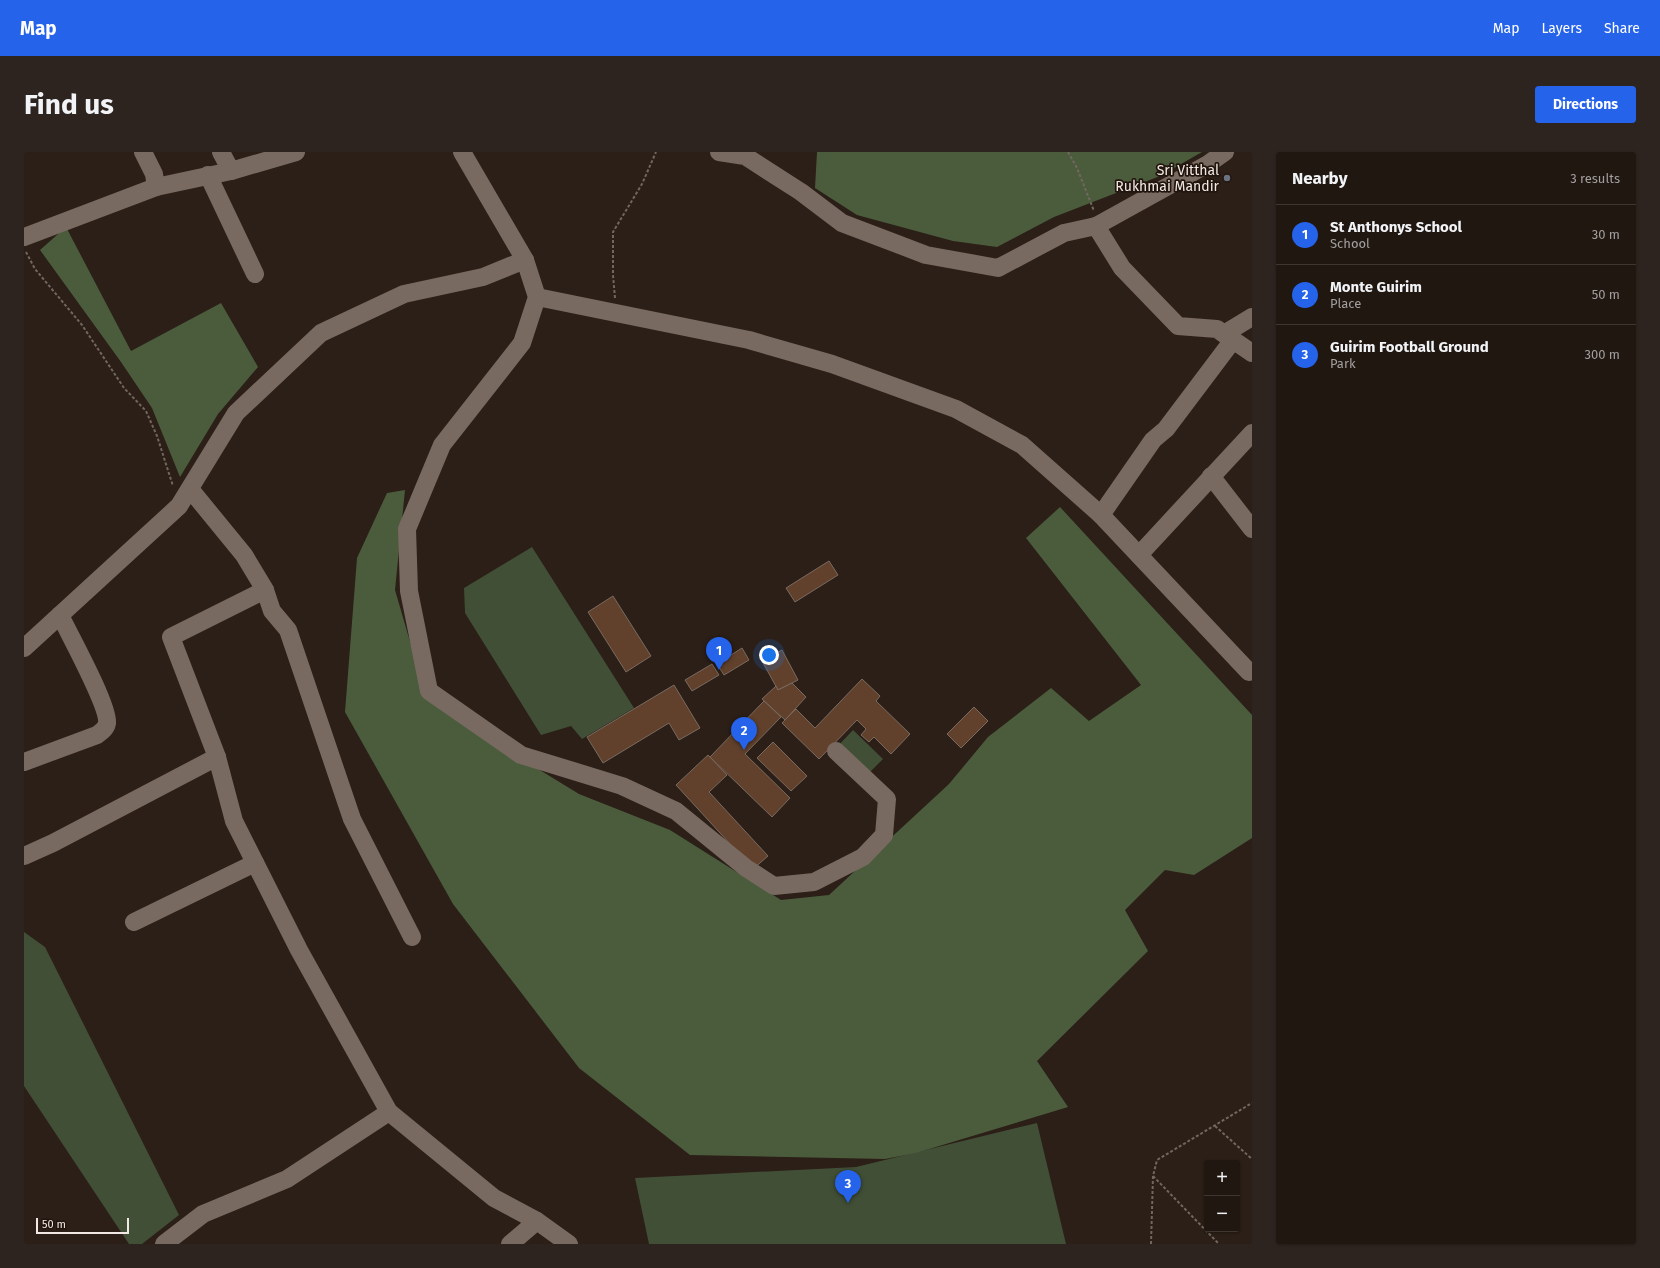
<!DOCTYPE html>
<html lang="en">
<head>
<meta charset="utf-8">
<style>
  body { margin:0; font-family:"Fira Sans",sans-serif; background:#2d241f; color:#f1f3f6 }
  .controls { position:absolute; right:12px; bottom:12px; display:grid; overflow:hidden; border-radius:4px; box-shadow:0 1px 3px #0004 }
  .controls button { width:36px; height:36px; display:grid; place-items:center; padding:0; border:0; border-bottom:1px solid #3d3631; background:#201711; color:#f1f3f6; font:20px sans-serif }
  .scale { position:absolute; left:12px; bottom:10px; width:93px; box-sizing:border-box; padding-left:4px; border:2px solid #f2e9e4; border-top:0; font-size:11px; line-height:14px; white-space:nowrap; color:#f2e9e4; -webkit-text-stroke:3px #21150e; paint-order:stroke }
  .you { position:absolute; left:745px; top:503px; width:14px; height:14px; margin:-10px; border:3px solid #fff; border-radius:50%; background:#1a73e8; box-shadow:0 0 0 6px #1a73e833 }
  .badge { display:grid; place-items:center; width:26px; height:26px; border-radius:50%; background:#2563eb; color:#fff; font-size:13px; font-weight:700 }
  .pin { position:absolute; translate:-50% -33px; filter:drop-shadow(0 1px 2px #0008) }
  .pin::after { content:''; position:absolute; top:21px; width:14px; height:12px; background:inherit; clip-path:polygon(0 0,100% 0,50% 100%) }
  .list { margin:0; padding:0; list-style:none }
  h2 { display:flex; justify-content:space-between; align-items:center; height:52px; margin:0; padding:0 16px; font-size:17px }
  h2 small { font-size:13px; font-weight:400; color:#a29f9f }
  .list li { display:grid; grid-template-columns:26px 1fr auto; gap:12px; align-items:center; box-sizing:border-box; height:60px; padding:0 16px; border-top:1px solid #3d3631 }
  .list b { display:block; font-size:15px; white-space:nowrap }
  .list p { margin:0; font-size:13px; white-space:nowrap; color:#a29f9f }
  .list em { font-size:13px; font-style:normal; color:#a29f9f }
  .map { position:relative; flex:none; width:1228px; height:1092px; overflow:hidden; border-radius:4px }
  header { display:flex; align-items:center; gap:24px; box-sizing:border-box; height:56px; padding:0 20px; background:#2563eb; color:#fff }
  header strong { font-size:19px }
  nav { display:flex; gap:22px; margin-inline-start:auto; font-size:14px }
  .intro { display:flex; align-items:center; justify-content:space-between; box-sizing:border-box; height:96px; padding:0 24px }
  h1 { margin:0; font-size:28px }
  .button { padding:10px 18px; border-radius:4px; background:#2563eb; color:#fff; font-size:14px; font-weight:700 }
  main { display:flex; gap:24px; padding:0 24px }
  aside { flex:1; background:#201711; border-radius:4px; box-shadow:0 1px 3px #0004 }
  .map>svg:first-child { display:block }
  .green { fill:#414f36 }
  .forest { fill:#4b5c3c }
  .building { fill:#61412c; stroke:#796a60 }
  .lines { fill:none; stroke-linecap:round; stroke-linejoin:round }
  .path { stroke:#726760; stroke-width:2; stroke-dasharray:3 2; stroke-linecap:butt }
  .minor { stroke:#796a61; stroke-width:18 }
  .worship-dot { fill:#6b7280; stroke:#21150e; stroke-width:1.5 }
  .labels { text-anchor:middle; stroke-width:3.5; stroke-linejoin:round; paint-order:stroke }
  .poi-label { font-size:14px; fill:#f2e9e4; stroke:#21150e; text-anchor:end }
</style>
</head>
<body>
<header>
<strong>Map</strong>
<nav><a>Map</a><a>Layers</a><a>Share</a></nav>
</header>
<div class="intro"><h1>Find us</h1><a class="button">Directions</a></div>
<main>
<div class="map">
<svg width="1228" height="1092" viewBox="0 0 1228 1092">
  <rect width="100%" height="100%" fill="#2b1f17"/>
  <g class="green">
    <path d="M508,395L610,556L558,587L547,574L517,583L441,461L440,436Z"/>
    <path d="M829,578L859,607L842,624L813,595Z"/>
    <path d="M0,780L21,795L155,1063L118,1092H105L0,934Z"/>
    <path d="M1013,971L1042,1092H625L611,1026L832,1015Z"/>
  </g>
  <g class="forest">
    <path d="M793,0H1178L1136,24L1030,65L973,95L929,89L833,63L791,36Z"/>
    <path d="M42,75L107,199L197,151L234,215L194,262L156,325L128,256L97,210L16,98Z"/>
    <path d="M381,338L371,438L396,524L439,571L555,642L646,678L757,748L805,743L925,632L964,585L1027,536L1065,569L1117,533L1002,386L1036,355L1228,563V686L1170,723L1141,718L1101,758L1124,799L1013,909L1044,955L892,1001L861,1007L666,1003L555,916L429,752L321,560L333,406L363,341Z"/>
  </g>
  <g class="building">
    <path d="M805,409L814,423L771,450L762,436Z"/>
    <path d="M589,444L627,504L602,520L564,460Z"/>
    <path d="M718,496L725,508L700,523L693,512Z"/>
    <path d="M758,498L774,528L754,538L738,509Z"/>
    <path d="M688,512L695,523L668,539L661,528Z"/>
    <path d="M838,527L856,544L852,549L886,582L867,602L850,585L845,590L837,583L842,577L833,568L795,607L758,571L772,557L791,576Z"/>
    <path d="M768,531L782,545L761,568L738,547L752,534L754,538Z"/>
    <path d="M650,533L676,576L655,588L645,571L579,611L563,585Z"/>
    <path d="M740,549L757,565L721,602L766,646L748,665L686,605Z"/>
    <path d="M950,555L964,569L937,596L923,582Z"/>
    <path d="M749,590L783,624L767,639L733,606Z"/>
    <path d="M684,603L703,623L685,640L744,704L729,717L652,633Z"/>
  </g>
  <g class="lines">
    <g class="path">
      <path d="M1044,0L1053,16L1070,59"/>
      <path d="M2,100L11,117L58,173L100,236L122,259L133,284L149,334"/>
      <path d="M591,146L589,123V80L618,32L632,0"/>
      <path d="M1191,974L1228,1007"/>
      <path d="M1129,1024L1195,1092"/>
      <path d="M1127,1092L1129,1024L1133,1008L1228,951"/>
    </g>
    <g class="minor">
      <path d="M119,0L130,22L132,35"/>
      <path d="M197,0L207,19"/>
      <path d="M438,0L501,108L513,145L498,191L418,293L383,377L385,439L405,539L497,603L598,634L652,659L722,716L750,734L790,730L839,705L860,683L863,647L812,599"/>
      <path d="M695,0L721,4L777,40L818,71L902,103L974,116L1040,81L1072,74L1184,12L1201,0"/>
      <path d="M184,23L231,122"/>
      <path d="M1072,74L1098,116L1154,174L1193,177L1228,201"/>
      <path d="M0,85L132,35L207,19L272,0"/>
      <path d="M513,145L725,188L808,212L932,257L998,293L1077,363L1225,520"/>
      <path d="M1200,182L1228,165"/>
      <path d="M1187,324L1228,377"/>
      <path d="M166,337L220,403L241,438L248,459L264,478L328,667L388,785"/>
      <path d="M1077,363L1129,288L1142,277L1209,188"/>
      <path d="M1115,403L1228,281"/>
      <path d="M241,438L147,485L193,605L210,669L275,798L365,960L470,1046L513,1069L545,1092"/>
      <path d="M0,496L155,354L212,261L297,181L380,142L459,125L501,108"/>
      <path d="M0,610L73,583C77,580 82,577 83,571C85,554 45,482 36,463"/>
      <path d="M0,704L29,691L193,605"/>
      <path d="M110,770L231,711"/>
      <path d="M140,1092L179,1062L263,1027L365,960"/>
      <path d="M486,1092L513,1069"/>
    </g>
  </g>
  <circle class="worship-dot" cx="1203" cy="26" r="4"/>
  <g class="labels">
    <g class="poi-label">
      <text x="1195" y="23">Sri Vitthal<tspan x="1195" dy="16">Rukhmai Mandir</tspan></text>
    </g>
  </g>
</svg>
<div class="controls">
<button>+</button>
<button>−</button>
</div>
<div class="scale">50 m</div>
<div class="you"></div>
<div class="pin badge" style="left:695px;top:518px">1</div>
<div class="pin badge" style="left:720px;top:598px">2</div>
<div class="pin badge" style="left:824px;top:1051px">3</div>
</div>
<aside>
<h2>Nearby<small>3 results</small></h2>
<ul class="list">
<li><span class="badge">1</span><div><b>St Anthonys School</b><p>School</p></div><em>30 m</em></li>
<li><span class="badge">2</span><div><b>Monte Guirim</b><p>Place</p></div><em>50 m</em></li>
<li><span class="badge">3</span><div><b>Guirim Football Ground</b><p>Park</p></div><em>300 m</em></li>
</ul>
</aside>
</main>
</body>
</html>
